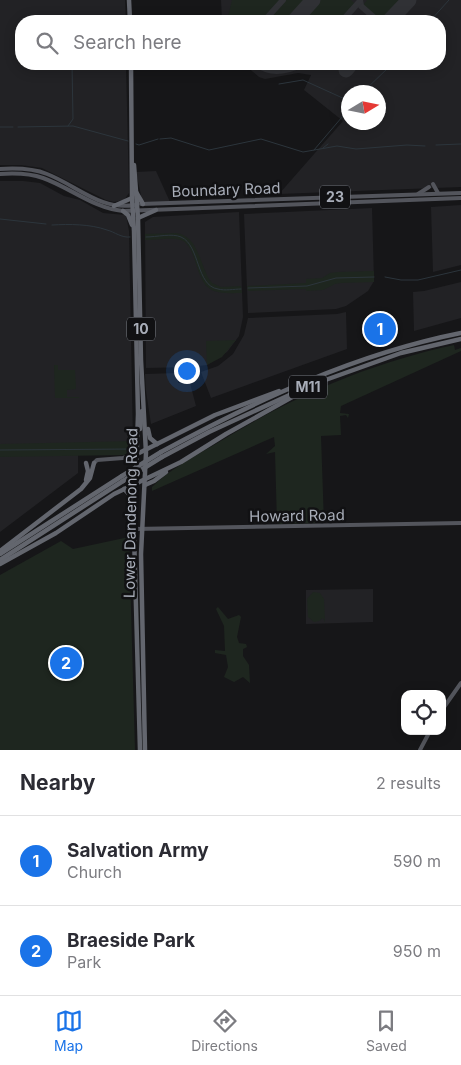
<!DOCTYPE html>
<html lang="en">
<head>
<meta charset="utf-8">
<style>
  body { margin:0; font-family:Inter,sans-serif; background:#f7f7f7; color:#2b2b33 }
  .controls { position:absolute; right:15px; bottom:15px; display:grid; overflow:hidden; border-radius:10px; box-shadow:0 2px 12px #0003 }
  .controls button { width:45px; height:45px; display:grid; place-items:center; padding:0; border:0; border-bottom:1px solid #e1e1e2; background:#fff; color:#2b2b33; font:25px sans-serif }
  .compass { position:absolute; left:341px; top:85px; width:45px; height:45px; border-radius:50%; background:#fff; box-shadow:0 2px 12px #0003; rotate:80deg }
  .you { position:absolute; left:186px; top:370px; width:18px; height:18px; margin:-12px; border:4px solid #fff; border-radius:50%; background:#1a73e8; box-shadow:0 0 0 8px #1a73e833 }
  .badge { display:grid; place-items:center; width:32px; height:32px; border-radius:50%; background:#1a73e8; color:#fff; font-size:16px; font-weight:700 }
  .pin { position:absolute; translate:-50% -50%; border:2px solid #fff; box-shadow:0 1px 5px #0006 }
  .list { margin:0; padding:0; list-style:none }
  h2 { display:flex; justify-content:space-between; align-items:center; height:65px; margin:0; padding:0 20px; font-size:21px }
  h2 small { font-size:16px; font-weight:400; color:#7c7c81 }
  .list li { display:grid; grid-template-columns:32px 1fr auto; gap:15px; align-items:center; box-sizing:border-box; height:90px; padding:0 20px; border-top:1px solid #e1e1e2 }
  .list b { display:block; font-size:19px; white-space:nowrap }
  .list p { margin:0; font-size:16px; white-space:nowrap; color:#7c7c81 }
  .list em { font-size:16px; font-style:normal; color:#7c7c81 }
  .icon { flex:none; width:28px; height:28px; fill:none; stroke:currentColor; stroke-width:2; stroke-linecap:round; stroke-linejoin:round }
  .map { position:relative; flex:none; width:461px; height:750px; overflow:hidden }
  .search { position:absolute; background:#fff; box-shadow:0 2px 12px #0003; left:15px; right:15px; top:15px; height:55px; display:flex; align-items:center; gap:12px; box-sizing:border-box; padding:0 18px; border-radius:20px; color:#7c7c81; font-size:19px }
  .sheet { height:245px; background:#fff }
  nav { display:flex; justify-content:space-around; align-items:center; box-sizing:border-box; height:70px; border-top:1px solid #e1e1e2; background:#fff; font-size:14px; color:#7c7c81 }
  nav a { display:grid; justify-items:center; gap:2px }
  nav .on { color:#1a73e8 }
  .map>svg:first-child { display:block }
  .built { fill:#222225; fill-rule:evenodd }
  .green { fill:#1e261f }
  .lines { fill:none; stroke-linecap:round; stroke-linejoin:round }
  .stream { stroke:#2c353c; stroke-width:1 }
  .taxiway { stroke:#303135; stroke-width:6 }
  .runway { stroke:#303135; stroke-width:15 }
  .major { stroke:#53555c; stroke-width:4 }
  .highway { stroke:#63666e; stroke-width:4.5 }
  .highway-bridge { stroke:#63666e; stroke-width:4.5 }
  .labels { text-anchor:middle; stroke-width:5; stroke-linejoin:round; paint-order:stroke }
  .shield { fill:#111113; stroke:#7b7e86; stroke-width:1 }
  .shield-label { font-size:14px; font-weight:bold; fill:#a8adb8 }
  .street-label { font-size:15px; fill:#a8adb8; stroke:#111113 }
</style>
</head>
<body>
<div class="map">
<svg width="461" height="750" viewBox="0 0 461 750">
  <rect width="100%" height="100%" fill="#161618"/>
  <g class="built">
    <path d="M0,0H125L126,21H21V64H126L129,193L124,200L114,202L106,200L42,168L21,165H0Z"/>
    <path d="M221,0H461V187L279,194L343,121L304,90L311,75L298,73L265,79L259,77L244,64H440V21H222ZM348,92H378V122H348Z"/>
    <path d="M156,171L170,202H146L142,200L136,172Z"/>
    <path d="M0,181H23L40,183L64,196L80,200L103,213L126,215L129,231L133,443L78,444V473L0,532Z"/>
    <path d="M461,205V265L433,272L431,207Z"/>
    <path d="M372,208L374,281L368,291L346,306L336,309L248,313L244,214Z"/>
    <path d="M239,212L243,317L239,336L227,352L207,365L191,367L146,368L145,222L153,217Z"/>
    <path d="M461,282V318L414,331L413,292L424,291Z"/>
    <path d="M346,312L347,349L211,398L201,372L218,366L233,354L244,335L248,318L337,314Z"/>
    <path d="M178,373V383H190L196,406L151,424L146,391L145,374Z"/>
    <path d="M373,589V622L306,624V590Z"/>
  </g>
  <g class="green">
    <path d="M232,0H281L261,21H227Z"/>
    <path d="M285,0H308L289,21H266Z"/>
    <path d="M317,0H351L355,4L339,21H298Z"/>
    <path d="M367,0H402L384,20L381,21L364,7V4Z"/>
    <path d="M175,233C200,235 199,267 212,283L221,287L241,286L242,293C234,293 222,294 214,291C194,284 198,246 181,240C171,237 156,240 145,240V234Z"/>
    <path d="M374,271V282L341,283L335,284L323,290L306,291V289L248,291L247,286L306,283V279L322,278L330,273L338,272Z"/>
    <path d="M236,340L222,357L207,365L206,341Z"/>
    <path d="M454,345L455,350L461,348V351L341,406L340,413L349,414L348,418L346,415L340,416L341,435L321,436L324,523L277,524L275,452L266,454L275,446L274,437L152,491V487C170,469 192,458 214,445C290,398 366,364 454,345Z"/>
    <path d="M54,365H58V370H75L76,389L67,390V397H79V398H55Z"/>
    <path d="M135,441L134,448L124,455L0,457V444Z"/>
    <path d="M129,537L135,750H0V575L61,541L73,549Z"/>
    <path d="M313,592L320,593L324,599L325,622L323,618L319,621L314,622L308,617L307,599Z"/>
    <path d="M218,607L228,619L239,615L241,617L237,637L239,643L246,644L247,647L243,649V656L249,665L250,683L243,677L234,682L224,677L228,667L226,655L215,653V650L225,651L224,626L216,609Z"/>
  </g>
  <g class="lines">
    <g class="stream">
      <path d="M70,15L71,21"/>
      <path d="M430,21L449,0"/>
      <path d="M390,66L392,64"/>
      <path d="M279,84L303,80L347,100"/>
      <path d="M363,92L389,67"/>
      <path d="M68,126L73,119L72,64"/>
      <path d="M0,127H13"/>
      <path d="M18,127L73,126L128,141"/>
      <path d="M160,139L171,138L209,150L261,139L303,152L337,146L356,149L407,145L425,146"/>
      <path d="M136,144L139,145L158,139"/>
      <path d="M436,145L461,144"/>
      <path d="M323,148L328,144"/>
      <path d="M314,150L348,110"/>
      <path d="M0,219L46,224"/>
      <path d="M52,225C70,224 90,224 107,230C115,232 121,238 130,237"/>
      <path d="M146,237C157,237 172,233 181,237C200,245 196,286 218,289C225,291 234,289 241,289"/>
      <path d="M385,277L401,280H418L461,270"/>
      <path d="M248,288L307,286L336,278L374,277"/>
      <path d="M0,450L131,449L133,447"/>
    </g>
    <g class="taxiway">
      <path d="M360,0L361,6L378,21"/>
      <path d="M264,21L283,0"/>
      <path d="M342,21L360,1"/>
      <path d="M389,21L395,15"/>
      <path d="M257,64C270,75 288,71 303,64"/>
      <path d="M343,64L347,68"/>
    </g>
    <g class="runway">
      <path d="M294,21L313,0"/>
      <path d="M389,21L409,0"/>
      <path d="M346,70L351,64"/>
    </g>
    <g class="major">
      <path d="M0,169C16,168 32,168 47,174C76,185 101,211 134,205"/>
      <path d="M0,174C15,173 29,173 43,178C71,188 93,208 123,211L461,198"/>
      <path d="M433,184L438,193"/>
      <path d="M418,194L429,187"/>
      <path d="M141,204L461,193"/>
      <path d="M94,463L97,460L123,458L137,454"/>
      <path d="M134,529L461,523"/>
      <path d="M442,710L461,683"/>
      <path d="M420,750L430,731"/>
    </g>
    <g class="highway">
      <path d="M129,0L130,21"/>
      <path d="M131,64L132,198L134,231L138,414L134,534L140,750"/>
      <path d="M134,165L138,218L141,360L146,453L141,554L145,750"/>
      <path d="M136,192L143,204"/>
      <path d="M114,206L132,198"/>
      <path d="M123,211L128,215L132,225"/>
      <path d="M138,218L156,210"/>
      <path d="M317,383L401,353L461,339"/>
      <path d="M140,429L142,411"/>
      <path d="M148,429L150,438L157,444"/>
      <path d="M161,452C255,401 355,354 461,333"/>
      <path d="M137,454L215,415L279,391"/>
      <path d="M162,457L209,432L296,392"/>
      <path d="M86,463L88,471L86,480"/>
      <path d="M145,485L154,481L166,472"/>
      <path d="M124,489L130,495L133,504"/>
      <path d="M0,551L81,489L90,478L94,463"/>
      <path d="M0,554L122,476"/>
      <path d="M0,560L123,481"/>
      <path d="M0,564L56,533L114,494L181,462L226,434L319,382"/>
    </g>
    <g class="highway-bridge">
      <path d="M122,476L161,452"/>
      <path d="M123,481L162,457"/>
    </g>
  </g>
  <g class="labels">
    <g class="shield">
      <rect x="320" y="185.5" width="30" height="23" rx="4"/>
      <rect x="127" y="317.5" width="28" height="23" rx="4"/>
      <rect x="289" y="375.5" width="38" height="23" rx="4"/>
    </g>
    <g class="shield-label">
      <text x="335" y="202">23</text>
      <text x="141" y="334">10</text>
      <text x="308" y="392">M11</text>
    </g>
    <g class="street-label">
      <text transform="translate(226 190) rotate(-2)" y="5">Boundary Road</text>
      <text transform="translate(131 513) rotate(-89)" y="5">Lower Dandenong Road</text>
      <text transform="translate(297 516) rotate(-1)" y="5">Howard Road</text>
    </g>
  </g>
</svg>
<div class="controls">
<button><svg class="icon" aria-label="locate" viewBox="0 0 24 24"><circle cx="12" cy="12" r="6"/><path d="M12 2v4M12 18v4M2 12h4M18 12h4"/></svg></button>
</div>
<svg class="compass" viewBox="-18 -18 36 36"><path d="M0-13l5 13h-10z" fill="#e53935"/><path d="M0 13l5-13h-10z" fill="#7c7c81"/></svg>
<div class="you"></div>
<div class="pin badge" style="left:380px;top:329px">1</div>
<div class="pin badge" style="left:66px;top:663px">2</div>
<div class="search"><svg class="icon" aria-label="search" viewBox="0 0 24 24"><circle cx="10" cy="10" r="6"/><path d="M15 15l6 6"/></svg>Search here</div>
</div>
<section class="sheet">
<h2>Nearby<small>2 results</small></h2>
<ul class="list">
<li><span class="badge">1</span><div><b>Salvation Army</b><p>Church</p></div><em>590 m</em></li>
<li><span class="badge">2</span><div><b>Braeside Park</b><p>Park</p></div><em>950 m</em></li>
</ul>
</section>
<nav>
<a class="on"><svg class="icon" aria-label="map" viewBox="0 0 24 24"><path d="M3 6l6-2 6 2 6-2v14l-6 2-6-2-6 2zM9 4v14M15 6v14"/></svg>Map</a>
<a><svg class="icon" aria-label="directions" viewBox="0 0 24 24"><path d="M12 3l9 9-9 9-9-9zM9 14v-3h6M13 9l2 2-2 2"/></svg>Directions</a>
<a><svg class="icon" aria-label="saved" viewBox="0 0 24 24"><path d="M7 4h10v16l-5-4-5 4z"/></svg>Saved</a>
</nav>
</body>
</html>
